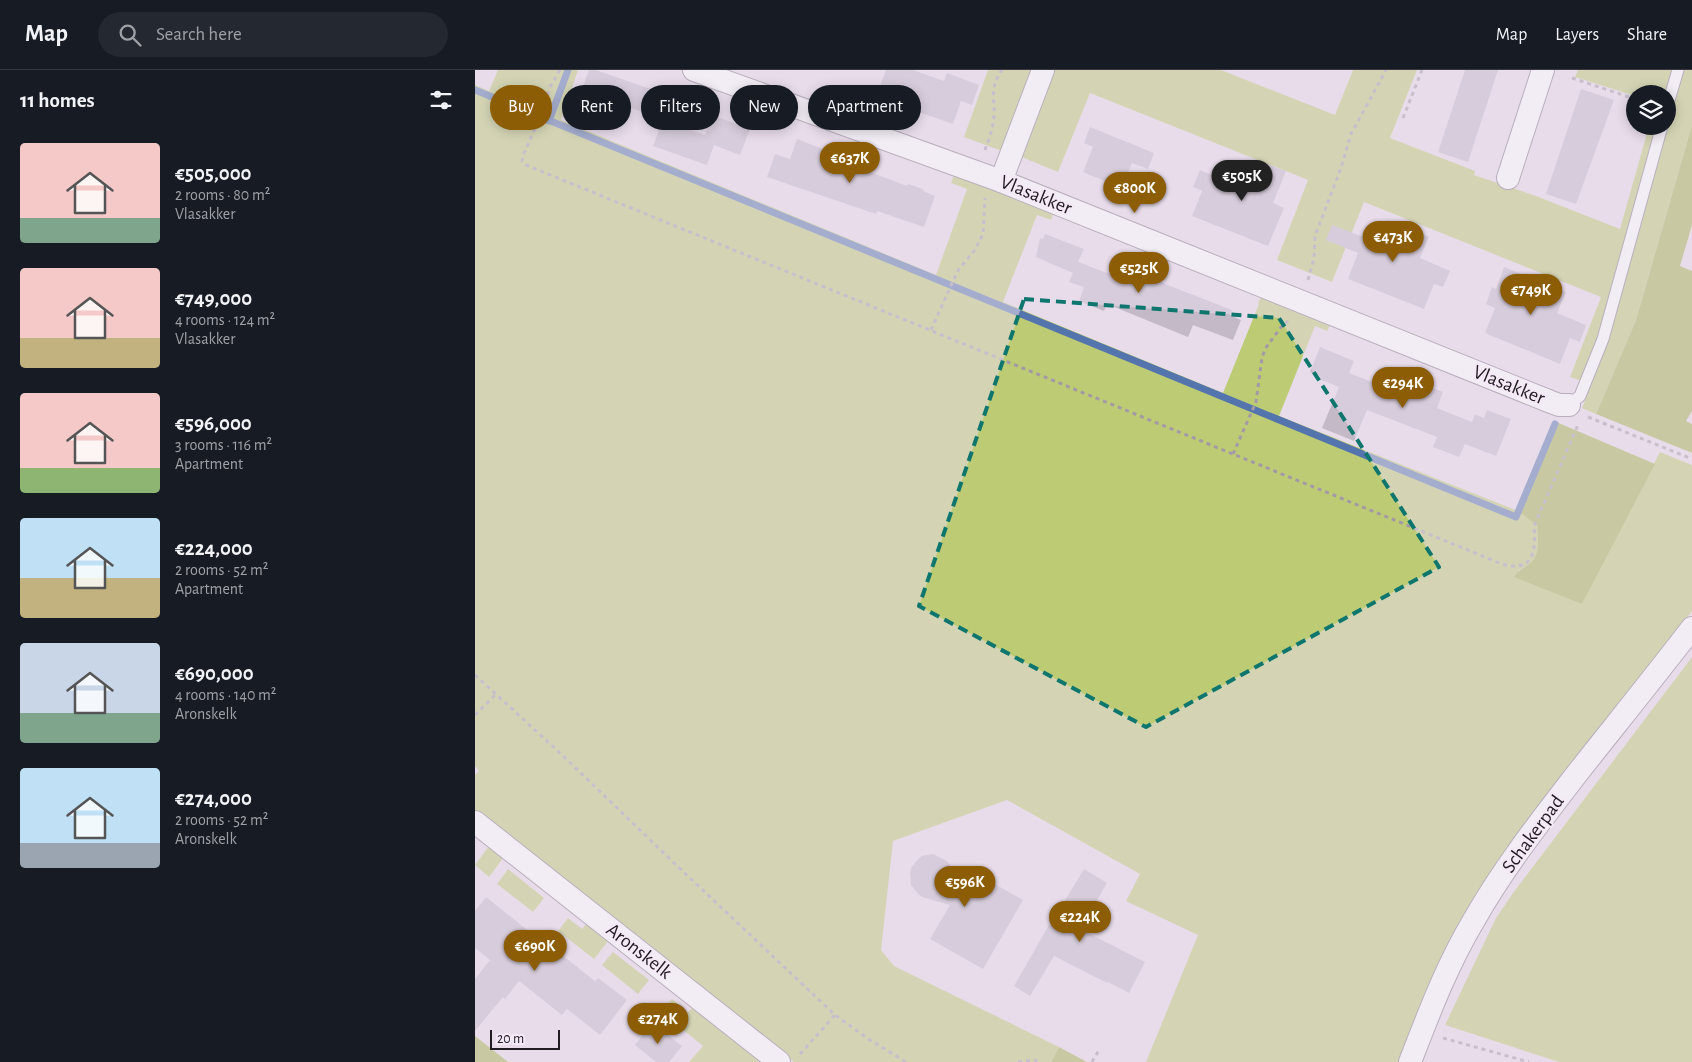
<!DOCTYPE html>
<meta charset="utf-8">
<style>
:root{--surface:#171b24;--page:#242831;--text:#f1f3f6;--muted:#9ea1a6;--line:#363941;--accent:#8c5d04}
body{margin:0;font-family:"Alegreya Sans",sans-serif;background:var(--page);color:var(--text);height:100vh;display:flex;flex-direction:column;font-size:19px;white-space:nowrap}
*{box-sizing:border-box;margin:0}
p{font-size:16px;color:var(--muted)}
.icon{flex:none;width:28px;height:28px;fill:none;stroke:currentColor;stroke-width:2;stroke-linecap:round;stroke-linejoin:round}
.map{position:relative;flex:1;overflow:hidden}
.sheet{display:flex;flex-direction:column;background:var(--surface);width:475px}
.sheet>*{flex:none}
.banner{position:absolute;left:15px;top:15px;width:475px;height:45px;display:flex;gap:10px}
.buttons{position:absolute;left:1151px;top:15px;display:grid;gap:10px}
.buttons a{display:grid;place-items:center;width:50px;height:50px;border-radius:50%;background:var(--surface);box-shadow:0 2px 12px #0003;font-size:25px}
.scale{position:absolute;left:15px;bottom:12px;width:70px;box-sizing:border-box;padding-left:5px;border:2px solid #201c21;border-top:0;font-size:14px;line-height:18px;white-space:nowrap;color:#201c21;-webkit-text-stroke:4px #f5e9f8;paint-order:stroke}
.price{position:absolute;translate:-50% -42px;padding:0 11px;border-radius:18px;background:var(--accent);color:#fff;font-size:16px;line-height:32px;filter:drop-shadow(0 1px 2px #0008)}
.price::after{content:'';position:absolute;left:50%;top:30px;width:15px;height:11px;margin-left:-8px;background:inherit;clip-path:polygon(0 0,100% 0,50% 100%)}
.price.current{background:#222;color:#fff}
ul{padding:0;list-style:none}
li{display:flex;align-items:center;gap:15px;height:125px;padding:0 20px}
li span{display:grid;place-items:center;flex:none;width:140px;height:100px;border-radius:5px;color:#555}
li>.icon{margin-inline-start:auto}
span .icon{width:60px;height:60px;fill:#fffc;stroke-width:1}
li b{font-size:21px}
h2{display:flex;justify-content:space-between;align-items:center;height:60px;padding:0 20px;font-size:21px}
.chip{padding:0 18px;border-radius:22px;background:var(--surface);box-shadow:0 2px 12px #0003;font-size:18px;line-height:45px}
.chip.current{background:var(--accent);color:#fff}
header{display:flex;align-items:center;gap:30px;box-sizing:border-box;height:70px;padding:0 25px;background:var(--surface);border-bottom:1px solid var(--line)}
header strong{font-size:24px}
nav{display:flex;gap:28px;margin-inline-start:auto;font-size:18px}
.search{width:350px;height:45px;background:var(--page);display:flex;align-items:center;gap:12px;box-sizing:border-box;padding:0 18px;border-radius:28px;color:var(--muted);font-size:19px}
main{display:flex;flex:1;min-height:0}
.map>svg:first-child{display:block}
.green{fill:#bccb74}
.forest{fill:#a2b24c}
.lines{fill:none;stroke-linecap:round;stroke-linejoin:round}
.stream{stroke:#5374ac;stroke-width:7}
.building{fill:#c4b9c7}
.service-casing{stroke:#827784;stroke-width:13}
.minor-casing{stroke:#827784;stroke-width:24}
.path{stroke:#a49aa6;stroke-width:3;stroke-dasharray:4 4;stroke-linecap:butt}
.service{stroke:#fff;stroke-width:11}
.minor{stroke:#fff;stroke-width:22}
.marked{fill:none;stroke:#0f766e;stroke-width:4;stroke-dasharray:10 6;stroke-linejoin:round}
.labels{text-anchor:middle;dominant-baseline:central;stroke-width:4;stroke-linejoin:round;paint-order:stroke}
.street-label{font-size:20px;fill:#201c21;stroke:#f5e9f8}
</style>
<header>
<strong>Map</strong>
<div class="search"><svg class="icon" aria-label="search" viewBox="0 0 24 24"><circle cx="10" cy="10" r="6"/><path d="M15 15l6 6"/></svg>Search here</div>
<nav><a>Map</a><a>Layers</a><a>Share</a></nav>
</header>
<main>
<section class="sheet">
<h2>11 homes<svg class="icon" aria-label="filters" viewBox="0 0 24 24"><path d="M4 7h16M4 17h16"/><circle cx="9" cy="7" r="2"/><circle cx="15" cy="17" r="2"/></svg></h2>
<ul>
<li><span style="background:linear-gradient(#f6c9c9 75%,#7fa58c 0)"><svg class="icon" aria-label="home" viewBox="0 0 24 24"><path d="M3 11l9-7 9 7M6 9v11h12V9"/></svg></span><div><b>€505,000</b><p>2 rooms · 80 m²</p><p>Vlasakker</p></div></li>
<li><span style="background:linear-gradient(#f6c9c9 70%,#c2b280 0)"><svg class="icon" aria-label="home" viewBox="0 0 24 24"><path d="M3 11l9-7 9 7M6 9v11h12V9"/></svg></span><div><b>€749,000</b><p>4 rooms · 124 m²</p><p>Vlasakker</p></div></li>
<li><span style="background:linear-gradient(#f6c9c9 75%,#8fb573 0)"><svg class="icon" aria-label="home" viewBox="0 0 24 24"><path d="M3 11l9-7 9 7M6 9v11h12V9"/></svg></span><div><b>€596,000</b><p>3 rooms · 116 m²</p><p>Apartment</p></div></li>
<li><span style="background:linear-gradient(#bfe0f5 60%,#c2b280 0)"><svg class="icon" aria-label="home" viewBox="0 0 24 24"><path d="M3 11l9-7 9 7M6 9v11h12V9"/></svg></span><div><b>€224,000</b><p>2 rooms · 52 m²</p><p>Apartment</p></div></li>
<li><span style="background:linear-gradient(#c9d6e8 70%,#7fa58c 0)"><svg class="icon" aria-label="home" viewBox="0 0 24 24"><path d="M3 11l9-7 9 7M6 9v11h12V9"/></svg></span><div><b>€690,000</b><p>4 rooms · 140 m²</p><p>Aronskelk</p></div></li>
<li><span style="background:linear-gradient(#bfe0f5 75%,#9aa5b1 0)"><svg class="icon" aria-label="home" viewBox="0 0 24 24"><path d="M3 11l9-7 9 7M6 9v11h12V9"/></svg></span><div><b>€274,000</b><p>2 rooms · 52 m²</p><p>Aronskelk</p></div></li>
</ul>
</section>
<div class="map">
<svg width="1217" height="992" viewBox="0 0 1217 992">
<rect width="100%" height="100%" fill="#e8dceb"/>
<!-- green -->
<g class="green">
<path d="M23,0H103L86,50L461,205L492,119L476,113L479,105L579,142L576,150L562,145L528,232L748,323L784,234L783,233L787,225L856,253L852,261L840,256L804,346L1043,441L1062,456C1064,482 1067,488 1043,501L1106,533L1185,382L1217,395V541L1096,699L925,992H671L723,865L651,831L665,804L532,730L418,771L406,880L419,896L584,977L576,992H319L0,743V705L4,701L0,696V15L14,21Z"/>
<path d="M513,0H558L527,81L489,67Z"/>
<path d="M578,0H746L860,45L878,0H942L915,68L1000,101L999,105L1061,126L1145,159L1174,56H1182L1123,269L1106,311L1095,307L1126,227L889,132L857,212L802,190L833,110L615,23L583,102L544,86Z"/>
<path d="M1103,0H1197L1191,24H1160V26L1100,7Z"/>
<path d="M1209,0H1217V55L1161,250L1121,344L1107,338L1134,269Z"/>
<path d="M1217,587V992H1084L970,955L1021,848L1038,823Z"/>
<path d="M14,776L29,787L14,807L0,795Z"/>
<path d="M33,799L69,828L58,842L22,814Z"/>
<path d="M93,848L107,859L112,853L134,870L119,889L83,861Z"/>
<path d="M138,882L174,910L163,924L127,895Z"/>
<path d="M197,929L213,942L219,936L290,992H214L228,976L186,942Z"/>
</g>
<!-- forest -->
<g class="forest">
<path d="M1217,55V155L1205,196L1217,201V341L1211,351L1217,354V383L1121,344L1161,250Z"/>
<path d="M1079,351L1180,394L1107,534L1039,507C1043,500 1048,499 1054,494C1066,486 1063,469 1062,456L1043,441Z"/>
<path d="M0,966L33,992H0Z"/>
<path d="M584,977L612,992H576Z"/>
</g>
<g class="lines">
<!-- stream -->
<g class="stream">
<path d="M0,20L1041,447L1080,354"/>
<path d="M74,51L93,0"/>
</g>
</g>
<!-- building -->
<g class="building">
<path d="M114,0H121L198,27L189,50L129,28L121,49L99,41Z"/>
<path d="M411,0H438L469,11L472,3L504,15L497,35L486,31L478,54L401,27Z"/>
<path d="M990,0H1023L993,92L963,82Z"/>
<path d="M1106,19L1139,30L1101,134L1071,124Z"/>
<path d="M237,45L275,59L265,85L239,75L232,95L178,76L188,50L230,65Z"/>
<path d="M615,57L679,83L673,99L657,93L647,118L608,102L618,77L609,73Z"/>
<path d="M322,69L396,98L395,102L432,116L433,114L448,119V121L460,126L449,157L402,141L401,144L292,107L300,84L315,89Z"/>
<path d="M770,93L792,101L794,95L811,101L798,133L809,138L793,176L717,146L727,121L718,117L725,100L762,116Z"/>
<path d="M912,150L954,167L945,188L975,201L968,217L959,214L949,239L873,209L883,183L851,170L857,155L904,173Z"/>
<path d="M570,164L609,179L603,192L640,206L645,194L677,206L690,214L757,240L755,245L766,250L758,270L718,255L713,267L632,234L629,241L604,231L609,217L594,212L598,203L561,187L565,168L568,169Z"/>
<path d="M1029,197L1091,222L1082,243L1111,255L1105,272L1095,268L1085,294L1010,263L1020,238L1011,234L1017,217L1021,219Z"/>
<path d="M845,277L879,291L874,303L913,318L919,303L968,322L962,338L997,352L1000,344L1009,348L1012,340L1036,349L1021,386L990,374L984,387L958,377L962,367L892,340L879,371L847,358L864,317L844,309L845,306L835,302Z"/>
<path d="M458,784L472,791L488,812L495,800L548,830L508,899L455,869L475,835L447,827L443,824L436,815L435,804L436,798L442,790L447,786Z"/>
<path d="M609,799L632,813L605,859L670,892L654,923L633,912L632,913L579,886L555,926L539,916L574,855H575Z"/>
<path d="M11,827L71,875L73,874L120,911L123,908L152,930L125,965L92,939L87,945L44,911L30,929L28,927L0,961V909L15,890L0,878V841Z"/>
<path d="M177,953L207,976L194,992H181L160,975Z"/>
</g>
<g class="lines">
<!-- service casing -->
<g class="service-casing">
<g id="service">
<path d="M1192,37L1203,0"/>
<path d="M1094,335L1105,326L1128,269L1187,56"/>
</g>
</g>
<!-- minor casing -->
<g class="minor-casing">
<g id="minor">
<path d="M219,0L526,111L1076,332L1084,335H1094"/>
<path d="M1033,108L1068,0"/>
<path d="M526,111L568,0"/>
<path d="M0,752L304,992"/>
<path d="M935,992C954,943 972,895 999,850C1029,797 1067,749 1104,701C1142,653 1180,606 1217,558"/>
</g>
</g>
<!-- path -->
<g class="path">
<path d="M85,0L75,17L67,43L49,83L47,91L51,95L1027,494C1059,503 1061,481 1059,456L1103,355"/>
<path d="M1097,8L1160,29"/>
<path d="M928,48L947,0"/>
<path d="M510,80C514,69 518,58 519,46C520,26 514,19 527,0"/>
<path d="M833,210L839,188L840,166L866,98L876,64L911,0"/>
<path d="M456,260L478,211L484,199L499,181L508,164L510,128"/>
<path d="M1113,347L1217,389"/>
<path d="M758,384L781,332L787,288L790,279L806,257L813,251"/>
<path d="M0,605L83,681L198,792L360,945L395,970L431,992"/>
<path d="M0,645L20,625"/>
<path d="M968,968L1054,992"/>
<path d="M325,984L360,945"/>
<path d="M543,992L560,990L563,992"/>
<path d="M617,992L624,980"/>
</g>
<!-- service -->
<use href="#service" class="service"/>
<!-- minor -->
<use href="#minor" class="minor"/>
</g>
<!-- marked area -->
<path d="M0 0H1217V992H0ZM549,229L804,248L964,497L671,657L444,536Z" fill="#e8dceb" fill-opacity=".55" fill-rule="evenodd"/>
<path class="marked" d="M549,229L804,248L964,497L671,657L444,536Z"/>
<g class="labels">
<!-- street labels -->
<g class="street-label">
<text transform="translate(561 125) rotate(22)">Vlasakker</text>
<text transform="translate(1034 315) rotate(22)">Vlasakker</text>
<text transform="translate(1058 764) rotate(-54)">Schakerpad</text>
<text transform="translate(164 881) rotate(38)">Aronskelk</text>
</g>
</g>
</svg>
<div class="buttons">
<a><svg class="icon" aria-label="layers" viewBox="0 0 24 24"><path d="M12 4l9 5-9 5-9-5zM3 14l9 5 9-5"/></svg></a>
</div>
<div class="scale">20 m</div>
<b class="price" style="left:375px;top:114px">€637K</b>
<b class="price current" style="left:767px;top:132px">€505K</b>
<b class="price" style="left:660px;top:144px">€800K</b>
<b class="price" style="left:918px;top:193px">€473K</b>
<b class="price" style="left:664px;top:224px">€525K</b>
<b class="price" style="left:1056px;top:246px">€749K</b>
<b class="price" style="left:928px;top:339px">€294K</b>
<b class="price" style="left:490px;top:838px">€596K</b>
<b class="price" style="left:605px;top:873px">€224K</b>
<b class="price" style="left:60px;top:902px">€690K</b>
<b class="price" style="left:183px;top:975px">€274K</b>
<div class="banner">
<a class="chip current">Buy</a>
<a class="chip">Rent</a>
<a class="chip">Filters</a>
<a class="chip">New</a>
<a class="chip">Apartment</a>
</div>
</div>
</main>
